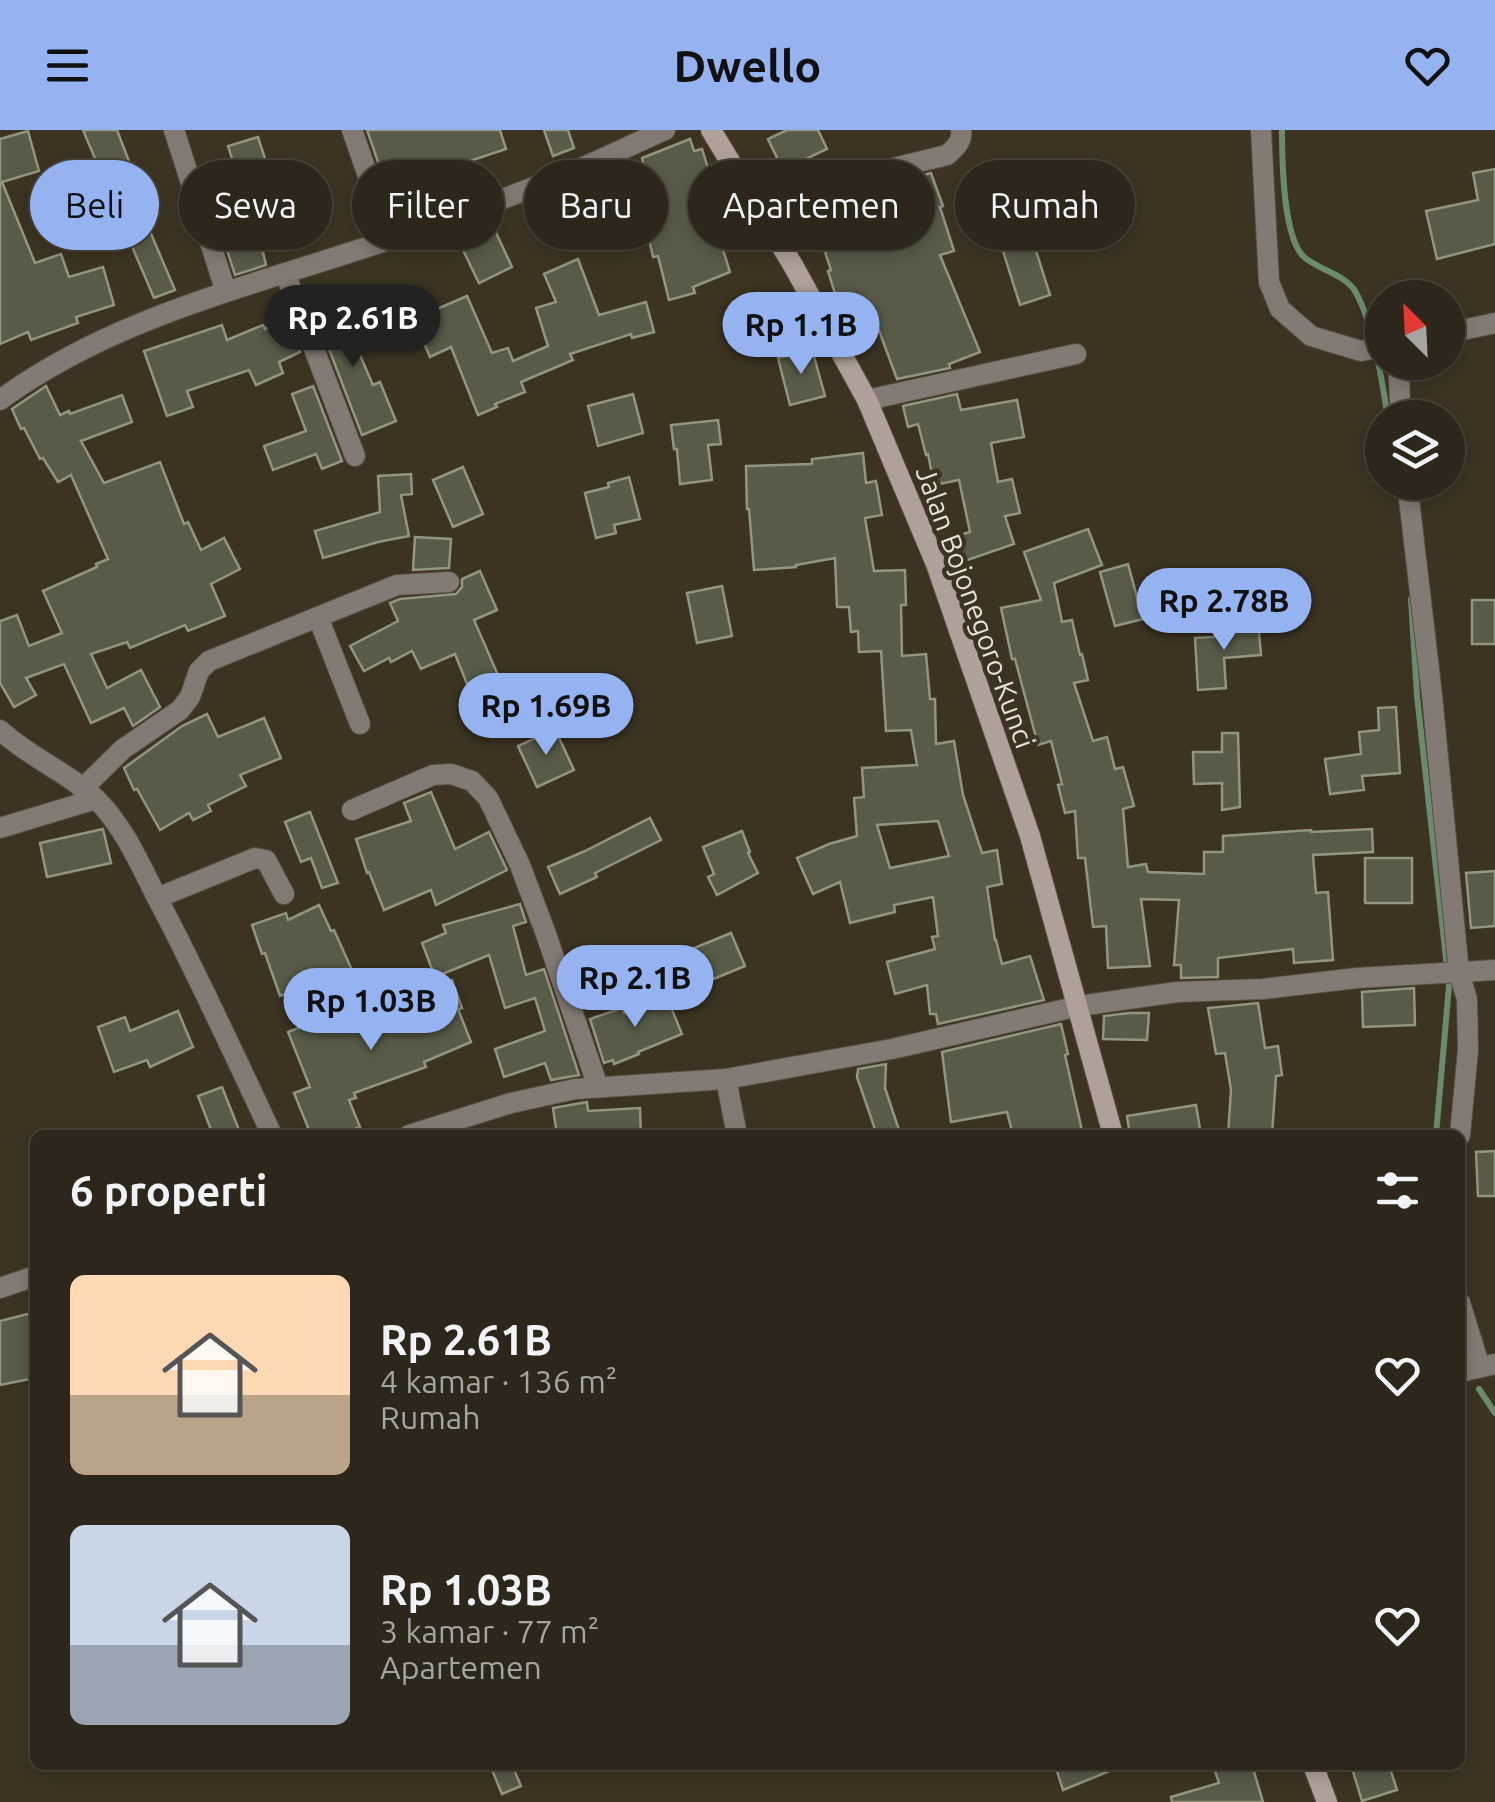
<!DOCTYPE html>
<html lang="id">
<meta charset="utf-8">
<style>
:root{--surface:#2d261a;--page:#352e23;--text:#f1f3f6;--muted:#a7a5a2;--line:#484339;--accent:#95b2f1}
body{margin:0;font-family:Ubuntu,sans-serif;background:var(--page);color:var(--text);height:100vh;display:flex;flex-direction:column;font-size:38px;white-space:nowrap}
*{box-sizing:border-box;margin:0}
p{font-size:32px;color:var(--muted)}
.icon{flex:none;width:55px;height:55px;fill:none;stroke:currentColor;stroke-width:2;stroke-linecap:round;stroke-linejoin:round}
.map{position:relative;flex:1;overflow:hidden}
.sheet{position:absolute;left:30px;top:1000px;width:1435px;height:640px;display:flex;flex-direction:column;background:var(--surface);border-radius:15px;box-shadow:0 5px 15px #0003,0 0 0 2px var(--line)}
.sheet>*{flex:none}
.hud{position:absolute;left:30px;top:30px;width:1435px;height:90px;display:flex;gap:20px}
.needle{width:65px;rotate:336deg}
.fabs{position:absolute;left:1365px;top:150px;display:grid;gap:20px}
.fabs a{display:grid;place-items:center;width:100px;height:100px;border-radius:50%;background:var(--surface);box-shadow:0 5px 15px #0003,0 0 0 2px var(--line);font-size:50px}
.price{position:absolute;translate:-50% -85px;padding:0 22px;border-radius:35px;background:var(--accent);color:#111;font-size:32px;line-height:65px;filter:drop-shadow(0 2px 5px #0008)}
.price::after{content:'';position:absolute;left:50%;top:60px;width:30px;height:22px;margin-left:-15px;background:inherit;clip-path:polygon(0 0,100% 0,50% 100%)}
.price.on{background:#222;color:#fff}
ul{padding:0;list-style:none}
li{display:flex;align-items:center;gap:30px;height:250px;padding:0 40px}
li span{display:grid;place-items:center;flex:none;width:280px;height:200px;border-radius:15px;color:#555}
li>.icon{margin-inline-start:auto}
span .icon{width:120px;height:120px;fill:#fffc;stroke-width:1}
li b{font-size:42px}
h2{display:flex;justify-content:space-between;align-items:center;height:120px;padding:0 40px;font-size:42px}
.tag{padding:0 35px;border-radius:45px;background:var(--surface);box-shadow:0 5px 15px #0003,0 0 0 2px var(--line);font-size:35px;line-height:90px}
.tag.on{background:var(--accent);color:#111}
header{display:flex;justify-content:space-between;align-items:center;height:130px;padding:0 40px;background:var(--accent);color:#111;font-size:45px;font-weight:700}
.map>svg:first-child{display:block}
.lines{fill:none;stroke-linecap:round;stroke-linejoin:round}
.stream{stroke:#6a8b6d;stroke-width:6}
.building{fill:#575b47;stroke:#929681;stroke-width:2.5;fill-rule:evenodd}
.street-casing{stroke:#584f3f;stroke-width:22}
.secondary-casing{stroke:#584f3f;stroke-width:22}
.street{stroke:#837a75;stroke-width:20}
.secondary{stroke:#afa099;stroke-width:20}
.labels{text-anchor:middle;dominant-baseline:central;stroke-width:9;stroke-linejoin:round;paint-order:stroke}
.street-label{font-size:28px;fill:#e8e3d8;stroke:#3c3322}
</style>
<header><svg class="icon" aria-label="menu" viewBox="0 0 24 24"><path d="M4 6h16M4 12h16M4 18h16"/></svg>Dwello<svg class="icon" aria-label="heart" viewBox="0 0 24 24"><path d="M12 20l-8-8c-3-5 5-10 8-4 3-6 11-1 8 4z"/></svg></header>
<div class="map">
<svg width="1495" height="1672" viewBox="0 0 1495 1672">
<rect width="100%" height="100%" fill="#3c3322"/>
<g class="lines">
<!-- stream -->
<g class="stream">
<path d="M1282,0C1282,28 1283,108 1304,127C1319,140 1344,144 1355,161C1373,192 1382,251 1388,288"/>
<path d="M1411,469L1417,566L1449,856L1436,1005"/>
<path d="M1479,1259L1495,1283"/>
</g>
</g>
<!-- building -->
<g class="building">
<path d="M83,0H117L130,34L133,33L142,57L112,69Z"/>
<path d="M367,0H500L506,19L452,37L458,50L425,64L429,78L397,87Z"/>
<path d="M544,0H568L574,18L553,26Z"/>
<path d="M787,0H818L827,19L783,40L768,9Z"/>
<path d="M28,1L39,41L2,52L35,133L61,124L69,147L103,137L114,175L76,187L78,193L31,210L28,202L0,214V9Z"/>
<path d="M258,7L279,72L249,82L228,16Z"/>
<path d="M690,9L694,21L702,19L712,51L708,53L727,108L720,110L730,142L693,157L695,163L669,170L658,126L653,127L644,87L635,89L632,78L596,93L580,53L606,42L609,49L644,37L642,28Z"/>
<path d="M1495,39V114L1437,129L1426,81L1478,70L1473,43Z"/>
<path d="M931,43L943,76L940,77L954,121L940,125L980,222L949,234L950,238L897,249L874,187L860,192L849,163L836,167L828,141L831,140L820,107L797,116L783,84L812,72L835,67L845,102L874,94L875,98L915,84L903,50Z"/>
<path d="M492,94L512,137L479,153L458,110Z"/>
<path d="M149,99L175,160L154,168L128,107Z"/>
<path d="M259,105L266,135L235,145L225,114Z"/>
<path d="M1032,108L1050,165L1020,175L1002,118Z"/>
<path d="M578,129L599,185L646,172L654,202L632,208L631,204L570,224L573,230L521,252L525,262L495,274L497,277L478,285L451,217L430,227L414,189L467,166L492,223L508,218L513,231L548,216L536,178L556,172L544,144Z"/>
<path d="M334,165L373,255L380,252L396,291L362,305L312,175Z"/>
<path d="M288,188L300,222L279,232L283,243L256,255L249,240L187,261L193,277L167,286L144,221L222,195L227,210L263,195L265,199Z"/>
<path d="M812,219L825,266L790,275L778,228Z"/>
<path d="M46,256L60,285L69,281L70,284L122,265L132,292L81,311L104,353L160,332L184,394L188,392L201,420L224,408L240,439L211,454L225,486L188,501L185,495L130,518L127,512L91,524L107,558L141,540L160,577L133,596L124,578L91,593L64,534L26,548L36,565L14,577L0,553V491L17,485L29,516L62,503L43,461L97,437L96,434L108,429L71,345L58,352L43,328L40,329L24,298L21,299L12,279Z"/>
<path d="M313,256L342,331L322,339L316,324L273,340L264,316L306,301L292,264Z"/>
<path d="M633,264L643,303L598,316L588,276Z"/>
<path d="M957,264L961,280L1017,270L1024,307L991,313L998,352L1012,349L1020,383L1005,386L1014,414L956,434L947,409L970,402L959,350L934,355L928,324L926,325L918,294L908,297L903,276Z"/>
<path d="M718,290L721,314L708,315L712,350L680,354L677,319H674L671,295Z"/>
<path d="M863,323L866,353L876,351L882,385L865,388L874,441L905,440L906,475H901L902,526L926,524L930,569H935L936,614L954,611L963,665L982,723L997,720L1002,754L987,757L995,810H996L1002,834L1030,826L1044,870L938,894L936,884H930L927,855L895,864L887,832L935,819L932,807L938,806L933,767L894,775L895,782L850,793L840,752L813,764L797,728L829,714L857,706L854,668L864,667L862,638L917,635L911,600L886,601L881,521L859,522L858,501L851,502L849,477H837L835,428L796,435V437L754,440L749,379H747L746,336L812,334V329ZM938,691L949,726L890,738L877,695Z"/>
<path d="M463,337L483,384L453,397L433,350Z"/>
<path d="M411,344L412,364L401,365L409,406L378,412L323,428L315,401L380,382L378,346Z"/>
<path d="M629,347L640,389L614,395L616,403L596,408L585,363L609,357L608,353Z"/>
<path d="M1088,399L1102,435L1054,453L1062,492L1072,490L1080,525L1082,524L1088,550L1074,553L1093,611L1107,607L1115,639L1123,637L1134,676L1123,679L1128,737L1146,734L1148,742L1204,744V722H1223V706L1311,700V702L1372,699L1373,722L1313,725L1316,763L1328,762L1333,830L1294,833L1293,819L1218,828V847L1181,848V835H1174L1179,770L1141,769L1150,836L1108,838L1106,796L1093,797L1085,728H1078L1075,681L1065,683L1058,655L1062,654L1051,611L1038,615L1015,529H1012L1001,478L1041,470L1024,422Z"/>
<path d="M415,407L451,409L449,438L413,440Z"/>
<path d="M1128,434L1143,489L1115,496L1100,442Z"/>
<path d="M480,441L497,480L474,490L501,552L471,564L455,524L421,539L412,521L391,532L389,528L364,541L350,516L398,491L390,473L400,469L456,464L462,457V449Z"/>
<path d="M722,456L732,506L697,513L687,463Z"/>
<rect x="1472" y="470" width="23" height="44"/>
<path d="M1258,492L1261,525L1224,528L1226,558L1198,560L1195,508L1231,506L1230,494Z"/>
<path d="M1396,577L1400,643L1362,646L1364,660L1330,664L1325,629L1361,624L1359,602L1379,600L1378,578Z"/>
<path d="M207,584L218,607L264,588L281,628L240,645L246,656L208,675L211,681L193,690L189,683L160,700L137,659L134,660L124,638L182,596Z"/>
<path d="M555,599L574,640L537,657L518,616Z"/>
<path d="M1222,603H1238L1240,677L1222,680V653L1194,654L1193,622H1222Z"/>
<path d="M431,662L455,719L489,702L507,740L436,775L431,760L384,780L369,742L367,743L356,709L411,691L404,673Z"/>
<path d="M310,682L338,753L322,758L311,728L301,732L285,692Z"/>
<path d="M650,688L661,710L595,743L597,747L560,764L548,737L585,721Z"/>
<path d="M103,699L111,733L47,747L40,713Z"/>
<path d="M742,701L750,722L748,723L758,743L717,765L708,747L714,744L703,717Z"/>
<rect x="1365" y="728" width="47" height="45"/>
<path d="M1495,741V796L1471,798L1466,743Z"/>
<path d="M520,774L526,792L513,796L526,845L544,839L579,945L551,950L545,933L504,947L495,919L545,901L535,868L505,878L489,825L435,847L422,813L446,803L443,795Z"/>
<path d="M319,775L331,801L334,800L352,840L321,854L320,852L280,866L265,823L262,824L252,795L286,783L288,790Z"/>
<path d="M731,803L745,836L677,864L663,831Z"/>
<path d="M452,850L462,878L458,879L471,912L424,932L426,937L354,963L356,968L349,970L360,997L340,1005H311L294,963L310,957L288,902L365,872L370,885L424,866L422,862Z"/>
<path d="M1414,858L1415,895L1363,897L1362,862Z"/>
<path d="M666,865L682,904L638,922L639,924L614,934L613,930L604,933L590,889L622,878L624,883Z"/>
<path d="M1258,873L1265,918L1278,916L1282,945L1276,946L1272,1005H1228L1231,960L1225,923L1216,924L1208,878Z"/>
<path d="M178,881L193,917L150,937L147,930L114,942L98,897L125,887L130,901Z"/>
<path d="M1129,883H1149L1147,910L1103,909L1104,886Z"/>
<path d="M1061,894L1068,924L1065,925L1083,1005H1013L1007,982L951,992L942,922Z"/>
<path d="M886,934L885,958L899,1000L886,1005H877L857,947L858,939Z"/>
<path d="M222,957L241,1005H213L198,966Z"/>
<path d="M587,972L588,981L640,978L641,1005H557L553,978Z"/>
<path d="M1196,975L1201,1005H1130L1127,986Z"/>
<path d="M1495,1021V1066H1478L1476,1022Z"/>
<path d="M35,1182V1248L0,1255V1191Z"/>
<path d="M490,1635H512L521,1656L502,1664Z"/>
<path d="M1055,1635H1122V1636L1063,1660Z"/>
<path d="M1213,1635H1252L1263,1672H1172L1171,1667L1219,1653Z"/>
<path d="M1351,1635H1389L1397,1660L1362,1671Z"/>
</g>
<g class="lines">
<!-- street casing -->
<g class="street-casing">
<g id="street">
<path d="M174,0L226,162"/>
<path d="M352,0L390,109"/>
<path d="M1261,0L1269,152L1280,179L1311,206L1361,221L1382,217"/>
<path d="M755,72L947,25C955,18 963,11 961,0"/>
<path d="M285,143L355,326"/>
<path d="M1448,203L1495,193"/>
<path d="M1398,232L1401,288"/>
<path d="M0,270C116,185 257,155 391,109C445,90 500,71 554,49C592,35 628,16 665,0"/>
<path d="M867,270L1076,224"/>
<path d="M1407,352L1432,565L1459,843L1467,869L1468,920L1460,1005"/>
<path d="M318,487L360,594"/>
<path d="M0,600C30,628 70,643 99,672C127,701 143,742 162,777C201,852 236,928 272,1005"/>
<path d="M82,659L123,619L180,580L190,567L199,541L209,531L397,455L449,452"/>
<path d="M352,680L433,645L451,644L472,651L488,668L520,735L546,804L598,957"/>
<path d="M0,698L96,669"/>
<path d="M157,768L255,728L266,730L284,764"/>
<path d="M726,949L737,1005"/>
<path d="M409,1005L511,973L575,959L726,949L892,919L1079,876L1177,862L1263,859L1357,848L1495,840"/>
<path d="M0,1158L35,1146"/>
<path d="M1460,1173L1480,1237"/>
<path d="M1460,1242L1495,1234"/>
</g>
</g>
<!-- secondary casing -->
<g class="secondary-casing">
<g id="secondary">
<path d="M711,0L794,137L867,270L936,434L1030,706L1113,1005"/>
<path d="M1313,1635L1327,1672"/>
</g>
</g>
<!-- street -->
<use href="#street" class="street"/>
<!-- secondary -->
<use href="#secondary" class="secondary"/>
</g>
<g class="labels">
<!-- street labels -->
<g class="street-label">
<text transform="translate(976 477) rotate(70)">Jalan Bojonegoro-Kunci</text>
</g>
</g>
</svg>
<div class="fabs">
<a><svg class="needle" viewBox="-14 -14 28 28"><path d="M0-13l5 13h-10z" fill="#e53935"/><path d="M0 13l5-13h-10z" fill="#a7a5a2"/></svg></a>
<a><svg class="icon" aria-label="layers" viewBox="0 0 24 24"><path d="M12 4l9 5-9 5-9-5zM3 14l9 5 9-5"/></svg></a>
</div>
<b class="price on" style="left:353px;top:240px">Rp 2.61B</b>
<b class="price" style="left:801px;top:247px">Rp 1.1B</b>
<b class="price" style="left:1224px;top:523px">Rp 2.78B</b>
<b class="price" style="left:546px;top:628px">Rp 1.69B</b>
<b class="price" style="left:635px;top:900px">Rp 2.1B</b>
<b class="price" style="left:371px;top:923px">Rp 1.03B</b>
<div class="hud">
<a class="tag on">Beli</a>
<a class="tag">Sewa</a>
<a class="tag">Filter</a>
<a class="tag">Baru</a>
<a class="tag">Apartemen</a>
<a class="tag">Rumah</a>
</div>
<section class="sheet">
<h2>6 properti<svg class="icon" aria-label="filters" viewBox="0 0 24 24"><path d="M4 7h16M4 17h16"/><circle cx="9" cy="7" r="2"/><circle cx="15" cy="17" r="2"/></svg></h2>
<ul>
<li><span style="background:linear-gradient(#ffd9b3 60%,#b9a48a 0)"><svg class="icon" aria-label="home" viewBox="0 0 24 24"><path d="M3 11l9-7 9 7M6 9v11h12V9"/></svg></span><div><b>Rp 2.61B</b><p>4 kamar · 136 m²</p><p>Rumah</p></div><svg class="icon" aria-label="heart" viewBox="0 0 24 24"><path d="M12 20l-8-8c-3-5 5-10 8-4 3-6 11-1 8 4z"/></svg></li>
<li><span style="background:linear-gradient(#c9d6e8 60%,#9aa5b1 0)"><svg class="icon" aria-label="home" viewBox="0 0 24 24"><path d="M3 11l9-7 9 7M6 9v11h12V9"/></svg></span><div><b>Rp 1.03B</b><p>3 kamar · 77 m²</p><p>Apartemen</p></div><svg class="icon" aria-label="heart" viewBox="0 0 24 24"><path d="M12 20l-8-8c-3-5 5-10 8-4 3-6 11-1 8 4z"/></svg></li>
</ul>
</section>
</div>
